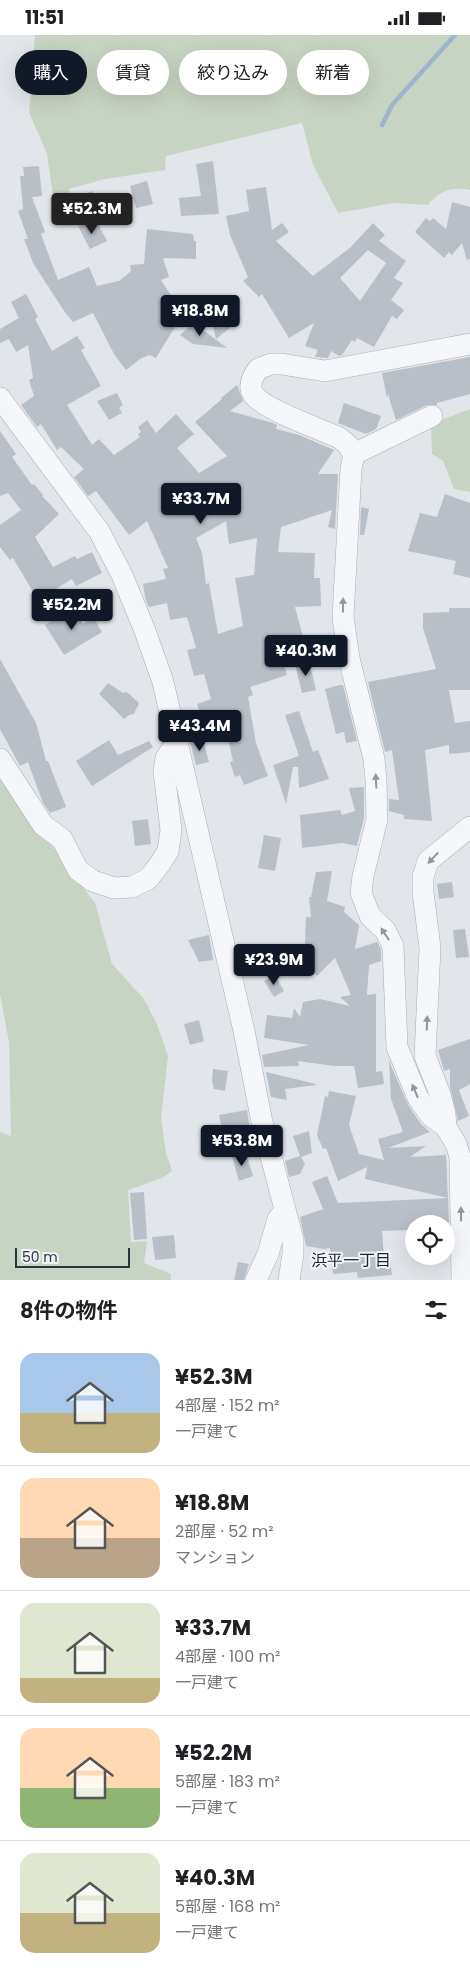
<!DOCTYPE html>
<html lang="ja">
<meta charset="utf-8">
<style>
:root{--surface:#fff;--page:#f6f6f6;--text:#202124;--muted:#757577;--line:#e0e0e0;--accent:#111827}
body{margin:0;font-family:Poppins,"Noto Sans JP",sans-serif;background:var(--page);color:var(--text);height:100vh;display:flex;flex-direction:column;font-size:19px;white-space:nowrap}
*{box-sizing:border-box;margin:0}
p{font-size:16px;color:var(--muted)}
.icon{flex:none;width:28px;height:28px;fill:none;stroke:currentColor;stroke-width:2;stroke-linecap:round;stroke-linejoin:round}
.map{position:relative;height:1245px;overflow:hidden}
.sheet{display:flex;flex-direction:column;background:var(--surface);flex:1}
.sheet>*{flex:none}
.hud{position:absolute;left:15px;top:15px;width:440px;height:45px;display:flex;gap:10px}
.fabs{position:absolute;left:405px;top:1180px;display:grid;gap:10px}
.fabs a{display:grid;place-items:center;width:50px;height:50px;border-radius:50%;background:var(--surface);box-shadow:0 5px 20px #0002;font-size:25px}
.scale{position:absolute;left:15px;bottom:12px;width:115px;box-sizing:border-box;padding-left:5px;border:2px solid #2a3442;border-top:0;font-size:14px;line-height:18px;white-space:nowrap;color:#2a3442;-webkit-text-stroke:4px #f2f4f8;paint-order:stroke}
.price{position:absolute;translate:-50% -42px;padding:0 11px;border-radius:5px;background:var(--accent);color:#fff;font-size:16px;line-height:32px;filter:drop-shadow(0 1px 2px #0008)}
.price::after{content:'';position:absolute;left:50%;top:30px;width:15px;height:11px;margin-left:-8px;background:inherit;clip-path:polygon(0 0,100% 0,50% 100%)}
.price.current{background:#222;color:#fff}
ul{padding:0;list-style:none}
li{display:flex;align-items:center;gap:15px;height:125px;padding:0 20px}
li+li{border-top:1px solid var(--line)}
li span{display:grid;place-items:center;flex:none;width:140px;height:100px;border-radius:15px;color:#555}
li>.icon{margin-inline-start:auto}
span .icon{width:60px;height:60px;fill:#fffc;stroke-width:1}
li b{font-size:21px}
h2{display:flex;justify-content:space-between;align-items:center;height:60px;padding:0 20px;font-size:21px}
.tag{padding:0 18px;border-radius:22px;background:var(--surface);box-shadow:0 5px 20px #0002;font-size:18px;line-height:45px}
.tag.current{background:var(--accent);color:#fff}
.status{display:flex;justify-content:space-between;align-items:center;height:35px;padding:0 25px;background:var(--surface);direction:ltr}
.status svg{height:14px;fill:currentColor}
.map>svg:first-child{display:block}
.green{fill:#c8d4c3}
.lines{fill:none;stroke-linecap:round;stroke-linejoin:round}
.stream{stroke:#9eb4ca;stroke-width:4.5}
.building{fill:#b9bfc7;fill-rule:evenodd}
.minor-casing{stroke:#a7adb4;stroke-width:22}
.minor{stroke:#f5f6f9;stroke-width:21}
.oneway{fill:#90959e}
.labels{text-anchor:middle;dominant-baseline:central;stroke-width:4;stroke-linejoin:round;paint-order:stroke}
.neighbourhood-label{font-size:16px;fill:#1c2533;stroke:#f2f4f8}
</style>
<div class="status"><b>11:51</b><svg viewBox="0 0 49 12"><path d="M0 12V9h3v3zM5 12V6h3v6zM10 12V3h3v9zM15 12V0h3v12zM26 1h20v11H26zM47 4h2v5h-2z"/></svg></div>
<div class="map">
<svg width="470" height="1245" viewBox="0 0 470 1245">
<rect width="100%" height="100%" fill="#e2e6ea"/>
<!-- green -->
<g class="green">
<path d="M35,0H470V155C451,152 440,155 428,170L393,168L338,178L313,130L302,88L166,121L165,135L105,144L69,154V180L56,182L47,119L29,77Z"/>
<path d="M470,374V457L454,454L443,426L432,419L431,389Z"/>
<path d="M0,736L46,803L95,868L112,929L144,964L157,989L168,1021L161,1083L166,1118L172,1136L162,1143L128,1155L131,1207L147,1206L144,1228L171,1239V1245H0V1097L11,1101L9,1007L0,959Z"/>
</g>
<g class="lines">
<!-- stream -->
<path class="stream" d="M382,90L392,70L455,0"/>
</g>
<!-- building -->
<g class="building">
<path d="M213,126L219,179L181,181L179,163L201,161L196,129Z"/>
<path d="M39,131L42,161L32,162L45,197L41,199L58,245L89,232L97,251L119,246L131,236L130,230L144,229L147,194L193,199L194,206H196V224L163,223L169,242L161,245L174,265L162,272L175,292L156,323L149,320L140,324L126,335L114,319L93,278L73,287L64,276L33,228L24,204H28L18,176L23,174L20,141H24L23,132Z"/>
<path d="M147,146L153,169L136,173L130,151Z"/>
<path d="M266,152L272,195L282,188L289,197L276,206L313,241L351,212L373,188L385,200L379,206L406,226L394,243L403,248L391,265L404,275L397,284L392,281L374,312L357,303L355,307L352,305L342,320L339,321L331,316L328,323L315,322L318,315L305,311L314,288L289,303L262,259L259,262L243,246L248,242L230,200L226,181L249,176L246,155ZM368,215L386,228L360,266L340,243Z"/>
<path d="M92,156L99,175L92,178L96,184L81,188L72,164Z"/>
<path d="M452,167L470,172V224L467,225L462,208L452,220L449,217L444,223L415,197L426,183L430,186L433,183L446,194Z"/>
<path d="M85,188L100,190V193L107,206L90,214L78,191Z"/>
<path d="M26,259L38,282L35,284L52,316L77,301L85,313L81,315L101,351L67,370L92,410L99,404L114,420L140,402L138,399L141,397L138,392L147,385L156,398L176,379L194,399L177,413L199,438L227,421L195,387L222,364L221,363L237,350L243,366L230,376L273,388L277,390L276,394L299,400L334,415L318,439H338L335,494L328,492L332,475L281,492L278,517L315,518L314,543H320L321,571L295,572L303,602L278,609L287,640L250,652L253,660L248,662L256,708L268,741L244,750L240,740L235,742L230,727L233,726L223,681L203,687L197,669L211,664L204,639L194,641L187,615L196,613L187,582L170,585L167,568L149,572L146,566L143,549L166,544L163,534L168,533L147,486L129,500L96,456L88,461L74,442L84,434L61,412L57,415L41,389L37,392L21,370L34,361L29,345L33,343L28,310L16,317L9,304L0,308V294L19,283L11,267ZM226,486L229,509L257,503L254,540L235,543L243,591L218,599L209,548L206,549L202,518L196,503Z"/>
<path d="M224,264L241,284L216,304L210,278Z"/>
<path d="M194,288L227,313L193,309L180,300Z"/>
<path d="M470,322V359L437,368V370H427L396,385L388,359L387,363L382,338Z"/>
<path d="M117,358L123,370L119,373L122,378L109,385L97,366Z"/>
<path d="M344,368L381,381L376,394L366,399L338,388Z"/>
<path d="M0,396L16,419L12,422L32,450L34,449L43,460L42,461L59,479L35,502L53,532L75,521L77,524L92,517L102,538L76,551L72,544L38,565L13,523L10,525L0,512V490L21,475L8,458L0,461Z"/>
<path d="M445,459L470,468V543L453,539L456,526L408,516L420,478L437,482Z"/>
<path d="M361,472L369,474L364,500H360Z"/>
<path d="M72,572L83,589L93,582L102,597L64,620L45,590Z"/>
<path d="M449,573H470V655H449L455,688L470,686V717L449,719V710L425,715L432,786L404,784V780L389,776V764L399,765L392,715L385,717L368,647L436,634L423,593V578L449,577Z"/>
<path d="M0,624L36,688L46,726H48L66,772L50,778L43,768L28,727L20,731L0,694Z"/>
<path d="M309,626L316,655L302,658L295,630Z"/>
<path d="M108,648L123,658L127,657L139,668L134,679L129,680L124,684L99,659Z"/>
<path d="M340,650H343L357,706L346,708L344,697L336,699L325,654Z"/>
<path d="M299,676L313,717L318,715L329,744L299,753L298,732H293L286,769L273,730L299,721L285,680Z"/>
<path d="M203,704L209,727L196,730L190,707Z"/>
<path d="M109,705L118,720L149,706L153,712L92,751L76,726Z"/>
<path d="M364,752V783L357,811L342,808L302,813L300,780L340,775L342,780L355,776L349,753Z"/>
<path d="M148,784L151,809L135,811L132,786Z"/>
<path d="M264,800L281,803L275,836L258,833Z"/>
<path d="M332,836L327,866L345,872L344,877L359,890L355,914L377,907L381,914V926L369,930L367,960L376,959V1037L382,1036L384,1049L358,1053L354,1031H334L298,1026L299,1031L264,1032L262,1020L309,1010L264,1003L267,980L292,983L294,973L300,982L303,967L320,964L350,971L340,962L351,960L335,923L317,941L305,929L284,940L271,917L283,911L287,919L305,909L306,882H311L309,862H311L316,837Z"/>
<path d="M452,847L454,862L439,864L437,849Z"/>
<path d="M465,894L469,922L456,923L453,895Z"/>
<path d="M209,900L213,925L199,927L188,905Z"/>
<path d="M275,940L284,956L274,962L264,946Z"/>
<path d="M199,985L204,1006L190,1010L184,989Z"/>
<path d="M470,1004V1049L459,1055L469,1081L458,1086L450,1051V1034L444,1036L438,1015Z"/>
<path d="M389,1026L408,1070L421,1089L430,1097L388,1113L426,1111L410,1122L446,1120L448,1163L365,1144L367,1132L338,1146L326,1113L323,1114L317,1100L325,1061L328,1062L329,1056L356,1061L349,1090L359,1119L384,1125L378,1104L403,1097L391,1064Z"/>
<path d="M213,1034L228,1036L225,1056L214,1054L212,1046Z"/>
<path d="M266,1037L316,1049V1050L285,1054L287,1065L271,1062Z"/>
<path d="M247,1075L253,1114L236,1116L233,1093L222,1095L219,1080Z"/>
<path d="M309,1096L312,1118L301,1122L305,1129L300,1139L289,1142L285,1126L300,1121L293,1101Z"/>
<path d="M246,1118L253,1141L239,1146L232,1122Z"/>
<path d="M327,1141L338,1168L448,1163L449,1188L410,1189V1195L382,1196L384,1222H390L392,1240L358,1243L357,1237L333,1239L330,1213L324,1214L306,1211L300,1182L323,1174L312,1147Z"/>
<path d="M144,1157L147,1204L134,1205L130,1158Z"/>
<path d="M174,1200L176,1223L155,1225L152,1202Z"/>
<path d="M238,1227L249,1229L244,1245H234Z"/>
</g>
<g class="lines">
<!-- minor casing -->
<g class="minor-casing">
<g id="minor">
<path d="M0,363L99,496L122,540L145,596L163,647L244,996L262,1087L293,1205V1219L289,1245"/>
<path d="M354,419L432,381"/>
<path d="M0,724L43,790L62,804L78,835L93,846L114,853L132,852L148,844L160,829L168,816L171,795L164,737L166,723L177,707"/>
<path d="M446,1092L431,1081L418,1063L397,1012L393,911L385,895L370,881L361,858L363,841L377,784L376,745L374,724L349,623L343,582L351,434L354,419L347,409L338,402C320,394 262,374 253,359C248,351 253,341 258,334L271,329H281L325,336L470,309"/>
<path d="M256,1245L268,1219L278,1184L285,1176"/>
<path d="M462,1245L460,1122L456,1109L446,1092L445,1079L440,1059L425,1021L430,913L423,857V842L428,826L470,792"/>
</g>
</g>
<!-- minor -->
<use href="#minor" class="minor"/>
</g>
<!-- one-way arrows -->
<defs><path id="oneway-solid" d="M-6-.8H1V-3.2L6.5 0L1 3.2V.8H-6Z" transform="scale(1.25)"/></defs>
<g class="oneway">
<use href="#oneway-solid" transform="translate(343 570) rotate(-89)"/>
<use href="#oneway-solid" transform="translate(376 746) rotate(-93)"/>
<use href="#oneway-solid" transform="translate(433 823) rotate(133)"/>
<use href="#oneway-solid" transform="translate(385 899) rotate(-123)"/>
<use href="#oneway-solid" transform="translate(427 988) rotate(-88)"/>
<use href="#oneway-solid" transform="translate(415 1056) rotate(-113)"/>
<use href="#oneway-solid" transform="translate(461 1179) rotate(-91)"/>
</g>
<g class="labels">
<!-- neighbourhood labels -->
<g class="neighbourhood-label">
<text x="351" y="1225">浜平一丁目</text>
</g>
</g>
</svg>
<div class="fabs">
<a><svg class="icon" aria-label="locate" viewBox="0 0 24 24"><circle cx="12" cy="12" r="6"/><path d="M12 2v4M12 18v4M2 12h4M18 12h4"/></svg></a>
</div>
<div class="scale">50 m</div>
<b class="price current" style="left:92px;top:200px">¥52.3M</b>
<b class="price" style="left:200px;top:302px">¥18.8M</b>
<b class="price" style="left:201px;top:490px">¥33.7M</b>
<b class="price" style="left:72px;top:596px">¥52.2M</b>
<b class="price" style="left:306px;top:642px">¥40.3M</b>
<b class="price" style="left:200px;top:717px">¥43.4M</b>
<b class="price" style="left:274px;top:951px">¥23.9M</b>
<b class="price" style="left:242px;top:1132px">¥53.8M</b>
<div class="hud">
<a class="tag current">購入</a>
<a class="tag">賃貸</a>
<a class="tag">絞り込み</a>
<a class="tag">新着</a>
</div>
</div>
<section class="sheet">
<h2>8件の物件<svg class="icon" aria-label="filters" viewBox="0 0 24 24"><path d="M4 7h16M4 17h16"/><circle cx="9" cy="7" r="2"/><circle cx="15" cy="17" r="2"/></svg></h2>
<ul>
<li><span style="background:linear-gradient(#a9c7e8 60%,#c2b280 0)"><svg class="icon" aria-label="home" viewBox="0 0 24 24"><path d="M3 11l9-7 9 7M6 9v11h12V9"/></svg></span><div><b>¥52.3M</b><p>4部屋 · 152 m²</p><p>一戸建て</p></div></li>
<li><span style="background:linear-gradient(#ffd9b3 60%,#b9a48a 0)"><svg class="icon" aria-label="home" viewBox="0 0 24 24"><path d="M3 11l9-7 9 7M6 9v11h12V9"/></svg></span><div><b>¥18.8M</b><p>2部屋 · 52 m²</p><p>マンション</p></div></li>
<li><span style="background:linear-gradient(#dfe7d0 75%,#c2b280 0)"><svg class="icon" aria-label="home" viewBox="0 0 24 24"><path d="M3 11l9-7 9 7M6 9v11h12V9"/></svg></span><div><b>¥33.7M</b><p>4部屋 · 100 m²</p><p>一戸建て</p></div></li>
<li><span style="background:linear-gradient(#ffd9b3 60%,#8fb573 0)"><svg class="icon" aria-label="home" viewBox="0 0 24 24"><path d="M3 11l9-7 9 7M6 9v11h12V9"/></svg></span><div><b>¥52.2M</b><p>5部屋 · 183 m²</p><p>一戸建て</p></div></li>
<li><span style="background:linear-gradient(#dfe7d0 60%,#c2b280 0)"><svg class="icon" aria-label="home" viewBox="0 0 24 24"><path d="M3 11l9-7 9 7M6 9v11h12V9"/></svg></span><div><b>¥40.3M</b><p>5部屋 · 168 m²</p><p>一戸建て</p></div></li>
</ul>
</section>
